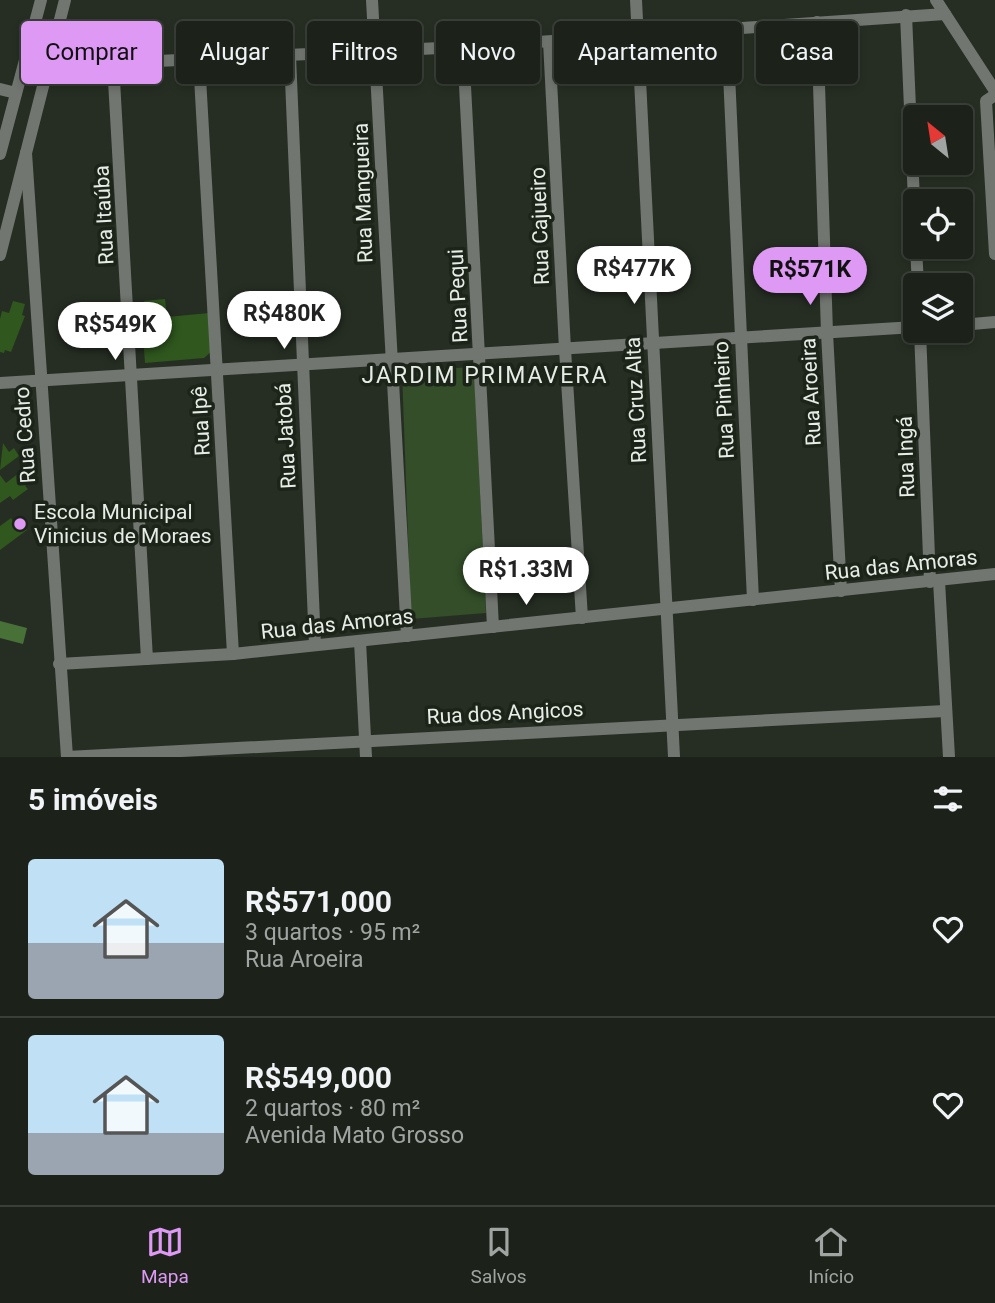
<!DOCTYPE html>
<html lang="pt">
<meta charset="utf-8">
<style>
:root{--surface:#1c221a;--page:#292f27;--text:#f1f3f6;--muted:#a0a4a2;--line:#3a3f39;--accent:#dd99f3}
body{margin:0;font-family:Roboto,sans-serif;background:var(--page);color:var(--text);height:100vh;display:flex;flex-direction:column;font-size:26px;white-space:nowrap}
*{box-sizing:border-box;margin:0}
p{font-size:23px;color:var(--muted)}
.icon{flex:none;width:38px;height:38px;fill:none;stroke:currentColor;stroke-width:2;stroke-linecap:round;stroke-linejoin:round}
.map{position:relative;height:757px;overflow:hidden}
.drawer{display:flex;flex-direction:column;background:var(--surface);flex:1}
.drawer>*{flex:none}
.hud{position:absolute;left:21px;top:21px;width:954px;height:63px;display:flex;gap:14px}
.needle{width:46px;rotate:330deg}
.fabs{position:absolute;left:903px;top:105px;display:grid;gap:14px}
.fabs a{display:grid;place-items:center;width:70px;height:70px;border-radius:7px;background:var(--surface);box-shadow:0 4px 10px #0003,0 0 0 2px var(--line);font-size:35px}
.price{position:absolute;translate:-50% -60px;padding:0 16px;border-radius:24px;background:#fff;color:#222;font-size:23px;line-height:46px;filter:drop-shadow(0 2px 4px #0008)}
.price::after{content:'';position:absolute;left:50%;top:42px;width:21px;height:16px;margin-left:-10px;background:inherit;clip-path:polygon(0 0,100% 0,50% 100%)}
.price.selected{background:var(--accent);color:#111}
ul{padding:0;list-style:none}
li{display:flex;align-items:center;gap:21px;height:175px;padding:0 28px}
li+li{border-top:2px solid var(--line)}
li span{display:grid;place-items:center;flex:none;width:196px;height:140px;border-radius:7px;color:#555}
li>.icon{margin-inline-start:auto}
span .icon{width:84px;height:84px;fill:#fffc;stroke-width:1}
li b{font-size:30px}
h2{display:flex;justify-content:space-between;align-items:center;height:84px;padding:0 28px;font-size:30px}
.pill{padding:0 24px;border-radius:7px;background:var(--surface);box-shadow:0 4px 10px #0003,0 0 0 2px var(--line);font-size:24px;line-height:63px}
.pill.selected{background:var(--accent);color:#111}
.dock{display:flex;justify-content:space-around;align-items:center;height:98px;border-top:2px solid var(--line);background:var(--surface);font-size:19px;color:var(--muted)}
.dock a{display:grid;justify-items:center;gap:4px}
.dock .selected{color:var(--accent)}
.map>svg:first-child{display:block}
.green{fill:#334e29}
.water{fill:#487138}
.building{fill:#2f571e}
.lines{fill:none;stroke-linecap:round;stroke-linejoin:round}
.minor{stroke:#727670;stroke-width:12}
.poi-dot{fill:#dd99f3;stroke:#1c2419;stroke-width:2.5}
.labels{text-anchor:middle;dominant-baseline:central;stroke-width:7;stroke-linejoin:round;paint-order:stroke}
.street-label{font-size:21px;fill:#e7ede6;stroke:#1c2419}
.poi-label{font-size:21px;fill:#e7ede6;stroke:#1c2419;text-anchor:start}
.neighbourhood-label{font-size:23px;letter-spacing:2px;fill:#e7ede6;stroke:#1c2419}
</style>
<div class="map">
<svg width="995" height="757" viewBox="0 0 995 757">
<rect width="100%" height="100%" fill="#262e23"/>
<!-- green -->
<path class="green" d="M474,367L486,613L411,619L402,371Z"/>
<!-- water -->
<path class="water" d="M0,621L27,628L23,644L0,638Z"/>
<!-- building -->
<g class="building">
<path d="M165,299L167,317L209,313L212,351L204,358L145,363L143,336L139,337L137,316L145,315L144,301Z"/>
<path d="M13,301L25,304L22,315L25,316L11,352L5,350L4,353L0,352V319L2,311L9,313Z"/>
<path d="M3,443L9,452L14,448L19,456L0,470Z"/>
<path d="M23,470L31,482L25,486L28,489L13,500L10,496L0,503V475L6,483Z"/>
<path d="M11,518L14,523L19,520L27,530L0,550V526Z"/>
</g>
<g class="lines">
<!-- minor -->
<g class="minor">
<path d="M372,0L407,636"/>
<path d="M636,0L674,757"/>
<path d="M936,0L995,91"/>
<path d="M906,15L915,224"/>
<path d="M817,22L827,333L841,591"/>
<path d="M727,30L753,600"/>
<path d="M549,42L565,349L582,618"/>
<path d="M463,47L493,627"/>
<path d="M290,56L315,645"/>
<path d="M199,60L233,654"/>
<path d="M113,63L147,659"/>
<path d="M48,66L463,47L945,14"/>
<path d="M0,89L16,93"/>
<path d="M995,95L986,101L995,254"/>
<path d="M26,153L67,757"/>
<path d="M0,154L41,0"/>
<path d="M916,247L918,285"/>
<path d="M0,255L65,0"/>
<path d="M961,325L995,322"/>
<path d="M920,331L930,582"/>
<path d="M0,383L915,327"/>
<path d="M939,581L949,757"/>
<path d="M360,641L366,757"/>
<path d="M59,664L233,654L995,574"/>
<path d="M67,757L945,711"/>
</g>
</g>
<!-- markers -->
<circle class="poi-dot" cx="20" cy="524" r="7"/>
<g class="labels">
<!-- street labels -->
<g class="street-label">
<text transform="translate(363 193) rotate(-92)">Rua Mangueira</text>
<text transform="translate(104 215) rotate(-93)">Rua Itaúba</text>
<text transform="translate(540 226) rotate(-92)">Rua Cajueiro</text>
<text transform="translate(458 296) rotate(-93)">Rua Pequi</text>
<text transform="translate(811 392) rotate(-93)">Rua Aroeira</text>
<text transform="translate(636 400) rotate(-93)">Rua Cruz Alta</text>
<text transform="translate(724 400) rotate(-93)">Rua Pinheiro</text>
<text transform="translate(201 421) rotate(-93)">Rua Ipê</text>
<text transform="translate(25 435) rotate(-94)">Rua Cedro</text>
<text transform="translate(286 436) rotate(-93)">Rua Jatobá</text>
<text transform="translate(906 457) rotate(-92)">Rua Ingá</text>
<text transform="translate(901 565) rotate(-6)">Rua das Amoras</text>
<text transform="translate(337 624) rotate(-6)">Rua das Amoras</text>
<text transform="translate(505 713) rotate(-3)">Rua dos Angicos</text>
</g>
<!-- poi labels -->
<g class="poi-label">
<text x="34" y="512">Escola Municipal<tspan x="34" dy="24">Vinicius de Moraes</tspan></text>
</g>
<!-- neighbourhood labels -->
<g class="neighbourhood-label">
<text x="485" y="375">JARDIM PRIMAVERA</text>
</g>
</g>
</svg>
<div class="fabs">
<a><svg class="needle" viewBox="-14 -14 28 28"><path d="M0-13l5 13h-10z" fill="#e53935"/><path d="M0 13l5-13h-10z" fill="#a0a4a2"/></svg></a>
<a><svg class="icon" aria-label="locate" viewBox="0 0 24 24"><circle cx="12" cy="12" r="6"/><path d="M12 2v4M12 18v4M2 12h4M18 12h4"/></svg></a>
<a><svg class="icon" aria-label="layers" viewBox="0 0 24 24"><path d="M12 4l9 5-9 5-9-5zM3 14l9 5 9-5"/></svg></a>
</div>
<b class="price" style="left:634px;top:306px">R$477K</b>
<b class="price selected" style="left:810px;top:307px">R$571K</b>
<b class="price" style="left:284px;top:351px">R$480K</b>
<b class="price" style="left:115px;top:362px">R$549K</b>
<b class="price" style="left:526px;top:607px">R$1.33M</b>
<div class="hud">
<a class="pill selected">Comprar</a>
<a class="pill">Alugar</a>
<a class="pill">Filtros</a>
<a class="pill">Novo</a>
<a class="pill">Apartamento</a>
<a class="pill">Casa</a>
</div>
</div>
<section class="drawer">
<h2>5 imóveis<svg class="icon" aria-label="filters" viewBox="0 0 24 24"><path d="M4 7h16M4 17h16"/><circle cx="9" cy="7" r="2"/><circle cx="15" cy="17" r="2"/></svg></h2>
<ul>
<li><span style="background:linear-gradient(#bfe0f5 60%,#9aa5b1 0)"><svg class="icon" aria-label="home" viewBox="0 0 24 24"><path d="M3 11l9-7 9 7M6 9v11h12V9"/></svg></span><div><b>R$571,000</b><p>3 quartos · 95 m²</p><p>Rua Aroeira</p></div><svg class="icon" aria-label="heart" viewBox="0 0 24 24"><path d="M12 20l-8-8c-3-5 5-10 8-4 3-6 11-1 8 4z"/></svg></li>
<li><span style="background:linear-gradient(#bfe0f5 70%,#9aa5b1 0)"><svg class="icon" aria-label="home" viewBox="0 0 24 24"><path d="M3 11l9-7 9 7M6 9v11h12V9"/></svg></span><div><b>R$549,000</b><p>2 quartos · 80 m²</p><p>Avenida Mato Grosso</p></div><svg class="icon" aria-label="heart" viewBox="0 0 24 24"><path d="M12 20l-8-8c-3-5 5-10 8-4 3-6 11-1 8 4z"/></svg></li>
</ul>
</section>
<nav class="dock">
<a class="selected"><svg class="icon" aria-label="map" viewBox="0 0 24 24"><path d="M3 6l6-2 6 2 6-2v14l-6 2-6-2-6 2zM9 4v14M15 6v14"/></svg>Mapa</a>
<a><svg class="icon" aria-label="saved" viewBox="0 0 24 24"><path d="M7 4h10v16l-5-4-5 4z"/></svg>Salvos</a>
<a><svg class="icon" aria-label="home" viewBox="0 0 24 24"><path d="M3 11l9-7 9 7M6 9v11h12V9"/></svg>Início</a>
</nav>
